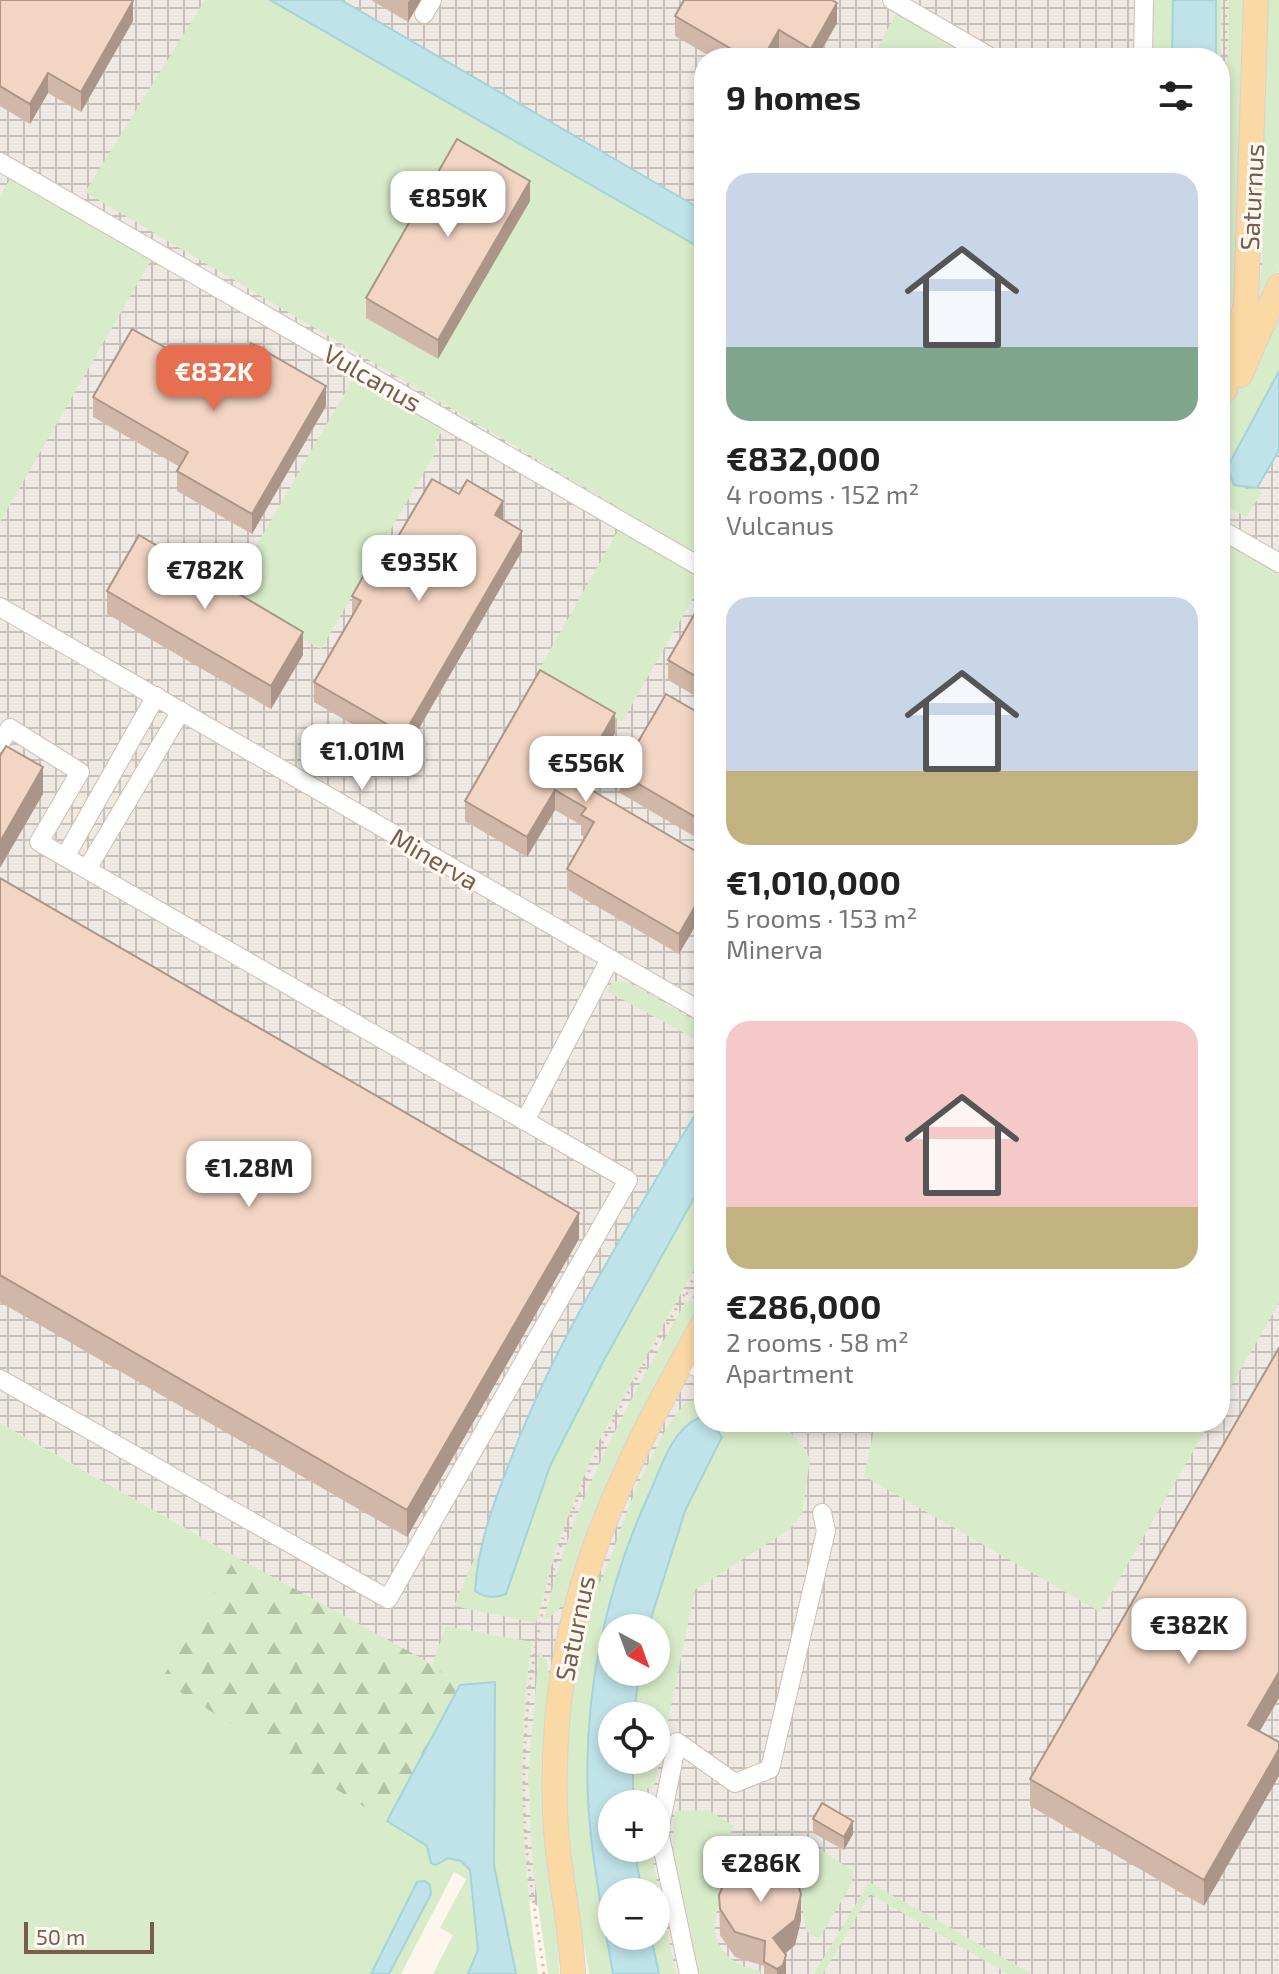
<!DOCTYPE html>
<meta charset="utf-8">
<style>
:root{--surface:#fff;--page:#f6f6f6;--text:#222;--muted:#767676;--accent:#e76f51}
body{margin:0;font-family:"Exo 2",sans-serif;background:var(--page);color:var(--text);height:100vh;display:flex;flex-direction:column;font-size:30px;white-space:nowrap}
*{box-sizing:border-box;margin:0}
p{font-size:26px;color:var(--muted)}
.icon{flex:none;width:44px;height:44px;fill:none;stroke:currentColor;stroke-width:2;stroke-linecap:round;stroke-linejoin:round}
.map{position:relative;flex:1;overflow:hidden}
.side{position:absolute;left:694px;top:48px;width:536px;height:1384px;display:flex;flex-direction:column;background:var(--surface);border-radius:32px;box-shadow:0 4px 12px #0003}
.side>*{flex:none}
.needle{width:52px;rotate:139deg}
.buttons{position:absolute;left:598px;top:1614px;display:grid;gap:16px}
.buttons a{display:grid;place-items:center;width:72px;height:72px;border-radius:50%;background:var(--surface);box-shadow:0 4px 12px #0003;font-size:40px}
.scale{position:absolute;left:24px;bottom:20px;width:130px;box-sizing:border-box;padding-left:8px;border:4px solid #7a5c4d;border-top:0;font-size:22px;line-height:28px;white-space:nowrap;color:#7a5c4d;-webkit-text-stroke:6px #fffaf3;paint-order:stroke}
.price{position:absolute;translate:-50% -68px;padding:0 18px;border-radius:16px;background:#fff;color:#222;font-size:26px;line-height:52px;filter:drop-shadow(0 2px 4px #0008)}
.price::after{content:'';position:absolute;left:50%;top:48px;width:24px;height:18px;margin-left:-12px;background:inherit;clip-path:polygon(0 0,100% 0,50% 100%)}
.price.on{background:var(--accent);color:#fff}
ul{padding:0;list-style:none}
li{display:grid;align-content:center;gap:16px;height:424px;padding:0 32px}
li span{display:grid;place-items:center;height:248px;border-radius:24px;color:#555}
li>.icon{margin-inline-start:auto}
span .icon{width:144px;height:144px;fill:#fffc;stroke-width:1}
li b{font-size:34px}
h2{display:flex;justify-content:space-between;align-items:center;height:96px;padding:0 32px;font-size:34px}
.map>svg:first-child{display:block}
.industrial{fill:url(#industrial-grid);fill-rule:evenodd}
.green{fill:#d8ecc9}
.forest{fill:url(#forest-firs)}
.water{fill:#bfe3e8;stroke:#a5d3da;stroke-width:2}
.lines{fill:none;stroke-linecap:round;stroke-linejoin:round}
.minor-casing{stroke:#d1beb0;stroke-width:20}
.major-casing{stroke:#dad1cd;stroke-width:26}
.path{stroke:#d9b8a5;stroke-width:3;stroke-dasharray:2 6;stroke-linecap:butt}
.minor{stroke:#fff;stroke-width:18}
.major{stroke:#fbd9a5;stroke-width:24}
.wall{fill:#d1b7a8}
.shaded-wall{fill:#aa9588}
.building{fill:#f3d5c3;stroke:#aa9588;stroke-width:2}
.labels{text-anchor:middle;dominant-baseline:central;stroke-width:6;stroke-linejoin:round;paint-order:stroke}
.street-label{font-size:26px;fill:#7a5c4d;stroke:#fffaf3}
</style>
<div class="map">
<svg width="1279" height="1974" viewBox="0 0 1279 1974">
<defs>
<pattern id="industrial-grid" width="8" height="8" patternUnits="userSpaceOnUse" patternTransform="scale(2)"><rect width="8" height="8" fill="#efe9e4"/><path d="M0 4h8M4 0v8" fill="none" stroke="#c7c0bb"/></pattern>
<pattern id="forest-firs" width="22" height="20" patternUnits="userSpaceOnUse" patternTransform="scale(2)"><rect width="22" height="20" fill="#d8ecc9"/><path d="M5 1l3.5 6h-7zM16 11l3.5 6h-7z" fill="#b4c2a5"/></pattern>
</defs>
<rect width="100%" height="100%" fill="#fdf6ec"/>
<!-- industrial -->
<path class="industrial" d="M0,0H1279V1974H627L471,1856L387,1821L161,1680L236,1557L0,1423ZM704,58H1220V1422H704ZM612,1628H656V1672H612ZM612,1716H656V1760H612ZM612,1804H656V1848H612ZM612,1892H656V1936H612Z"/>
<!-- green -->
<g class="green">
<path d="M205,0H270L704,250V558L85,192Z"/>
<path d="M1154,0H1173L1172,58H1153Z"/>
<path d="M1216,0H1222L1220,120V58H1216Z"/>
<path d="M1229,0H1247L1242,274L1220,377Z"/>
<path d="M1266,0H1279V266L1275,282L1252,324L1262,266Z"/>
<path d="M897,12L977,58H872Z"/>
<path d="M10,179L151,260L0,522V196Z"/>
<path d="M1279,312V371L1227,468L1246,489L1257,488L1262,493L1246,517L1220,502V420Z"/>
<path d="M354,377L443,429L434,445L438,448L321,649L227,596Z"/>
<path d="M619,529L704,579L622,722L537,673Z"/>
<path d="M1220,540L1279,574V1303L1220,1405Z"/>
<path d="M613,981L630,983L704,1026V1044L607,991Z"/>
<path d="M704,1180V1252L595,1448L558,1543L536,1623L454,1606L478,1550L475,1591C485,1598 495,1599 506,1594L550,1466L603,1362Z"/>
<path d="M692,1301L702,1306C662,1377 619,1447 590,1524C579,1554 576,1606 544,1620C572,1502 626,1407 685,1303Z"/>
<path d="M704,1397V1420L698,1418C673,1428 661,1467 650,1492C606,1587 583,1694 588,1799C591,1858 604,1916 613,1974H589L566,1841V1730L582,1618L605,1572L636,1488L667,1427L685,1403Z"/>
<path d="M710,1422C755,1422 787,1411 810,1459L802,1514L790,1529L695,1590L654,1788L644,1789L645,1804H633V1760H656V1716H634L639,1672H656V1628H648L685,1511L722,1437Z"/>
<path d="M876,1422H1210L1100,1612L864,1476Z"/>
<path d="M0,1423L236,1557L162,1680L427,1846L431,1852L430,1860L436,1865L448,1858L461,1861L470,1870L478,1950L468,1974H433L453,1935L440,1928L466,1879L454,1872L401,1974H389L431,1894L417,1882L371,1974H0Z"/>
<path d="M446,1626L532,1642C515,1758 523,1859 538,1974H516L494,1865L495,1682L460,1685L432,1665Z"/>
<path d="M539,1651L547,1662L551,1683L559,1974H548L533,1869L528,1776Z"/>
<path d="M708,1810L734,1826L728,1838L785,1869L806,1840L853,1871L852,1883L819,1939L806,1931L802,1905L794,1892H726C702,1928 718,1965 761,1971L760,1974H698C687,1921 667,1865 675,1811Z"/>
<path d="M634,1848H650L676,1974H659L651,1936H656V1892H642Z"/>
<path d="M869,1882L1032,1974H1033H1008L870,1894L823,1974H814Z"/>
</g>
<!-- forest -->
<path class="forest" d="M236,1557L421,1658L460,1685L387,1821L161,1680Z"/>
<!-- water -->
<g class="water">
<path d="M270,0H341L704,211V250Z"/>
<path d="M1173,0H1216V58H1172Z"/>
<path d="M1279,371V450L1257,488L1234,485L1227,468Z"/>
<path d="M704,1100V1180L603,1362L550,1466L506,1594C495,1599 485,1598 475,1591C478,1544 493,1505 510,1461C558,1334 634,1217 704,1100Z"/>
<path d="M699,1418L710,1422L722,1437L685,1511L648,1628H612V1672H639L634,1716H612V1760H633V1804H612V1848H634L642,1892H612V1936H651L659,1974H613C603,1916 591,1858 588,1799C583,1694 606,1587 650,1492C661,1467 673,1428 699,1418Z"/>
<path d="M495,1682L494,1865L516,1974H468L478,1950L470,1870L461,1861L448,1858L436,1865L431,1863L427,1846L387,1821L460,1685Z"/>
<path d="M425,1881L430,1885L431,1894L389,1974H371L417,1882Z"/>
</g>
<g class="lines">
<!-- minor casing -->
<g class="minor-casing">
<g id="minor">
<path d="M892,0L992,58"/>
<path d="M424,14L432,0"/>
<path d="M1143,58L1144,0"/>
<path d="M0,162L704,569"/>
<path d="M1220,529L1279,563"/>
<path d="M0,607L704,1013"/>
<path d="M0,743L10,728L80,772L39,842L628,1180L388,1599L0,1379"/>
<path d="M65,857L156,696"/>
<path d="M87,869L181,711"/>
<path d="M525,1121L610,959"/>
<path d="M683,1360L704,1371"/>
<path d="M689,1974L659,1831L677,1742L735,1783L770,1769L826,1531L822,1513"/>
</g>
</g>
<!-- major casing -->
<g class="major-casing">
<g id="major">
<path d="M1240,375L1279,286"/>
<path d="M1225,390C1224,370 1242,327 1246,302L1256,0"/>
<path d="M573,1974C571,1919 556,1865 555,1810C549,1613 611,1489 704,1322"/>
</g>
</g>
<!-- path -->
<g class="path">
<path d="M1220,297L1226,0"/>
<path d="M1220,506L1230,513"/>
<path d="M686,1293L701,1301"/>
<path d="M544,1974C537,1918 525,1862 524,1805C522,1698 539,1590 581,1490C614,1410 662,1335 704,1260"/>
</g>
<!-- minor -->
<use href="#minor" class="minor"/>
<!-- major -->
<use href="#major" class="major"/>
</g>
<!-- wall -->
<g class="wall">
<path d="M0,0L133,21L81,112L48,93L30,124L0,106Z"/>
<path d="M371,0H421L408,22Z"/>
<path d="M675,16L837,23L817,58H793L779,50L774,58H713L675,36Z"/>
<path d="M530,201L438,359L366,318V298Z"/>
<path d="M228,384L326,406L252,534L177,491V471L180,467L93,417V397Z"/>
<path d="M503,520L522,551L404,754L314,702V682L352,616V596L379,569Z"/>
<path d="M107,591L303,655L271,709L107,614Z"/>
<path d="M704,604V701L668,680V660Z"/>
<path d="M704,716V842L620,793V773Z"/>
<path d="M615,733L584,786L704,856V911L679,954L567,889V869L585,837L581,835V825L555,810L527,857L465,821V801Z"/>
<path d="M0,878L579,1239L407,1537L0,1302Z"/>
<path d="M1279,1348V1698L1260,1731L1279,1742V1776L1204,1906L1030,1806V1779Z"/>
<path d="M813,1819L853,1834L844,1850L813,1833Z"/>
<path d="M719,1895L801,1920L795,1945L785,1954L786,1974H764V1966L735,1957L720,1935Z"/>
</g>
<!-- shaded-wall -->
<g class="shaded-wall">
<path d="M410,0H421L408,22V2Z"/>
<path d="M133,1V21L81,112V92Z"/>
<path d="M837,3V23L817,58H811V49Z"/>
<path d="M779,30V50L774,58H763Z"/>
<path d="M48,73V93L30,124V104Z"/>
<path d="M530,181V201L438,359V340Z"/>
<path d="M326,386V406L252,534V514Z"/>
<path d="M503,501V521L495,515Z"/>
<path d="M522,531V551L404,754V734Z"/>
<path d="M303,632V655L271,709V686Z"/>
<path d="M615,713V733L576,801V781Z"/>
<path d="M43,767V794L0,868V842Z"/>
<path d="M555,790V810L527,857V837Z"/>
<path d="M704,891V911L679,954V934Z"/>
<path d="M579,1213V1239L407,1537V1510Z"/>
<path d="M1279,1672V1698L1248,1751V1725Z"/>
<path d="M1279,1749V1776L1204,1906V1880Z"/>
<path d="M853,1821V1834L844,1850V1837Z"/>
<path d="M801,1894V1920L795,1945L773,1964V1938Z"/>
<path d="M786,1955V1974H777V1969Z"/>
</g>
<!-- building -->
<g class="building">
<path d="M0,0H132L133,1L81,92L48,73L30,104L0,86Z"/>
<path d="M684,0H832L837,3L811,49L779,30L763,58H747L675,16Z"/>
<path d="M457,139L530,181L438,340L366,298Z"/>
<path d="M132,329L168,349L170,346L228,384L251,343L326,386L252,514L177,471L188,452L93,397Z"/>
<path d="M432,479L459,494L467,480L503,501L495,515L522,531L404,734L314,682L361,601L352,596L370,564L379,569Z"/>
<path d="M139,535L303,632L271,686L107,591Z"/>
<path d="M701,603L704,604V681L668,660Z"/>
<path d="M540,670L615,713L576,781L704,856V891L679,934L567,869L594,822L581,815L586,808L555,790L527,837L465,801Z"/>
<path d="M666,694L704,716V822L620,773Z"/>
<path d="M6,746L43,767L0,842V756Z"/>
<path d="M0,878L579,1213L407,1510L0,1275Z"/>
<path d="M1279,1348V1672L1248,1725L1279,1742V1749L1204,1880L1030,1779Z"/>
<path d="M822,1803L853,1821L844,1837L813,1819Z"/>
<path d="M753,1858L779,1862L797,1882L801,1894L795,1920L773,1938L786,1955L783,1965L777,1969L764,1962L765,1941L735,1932L720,1909L719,1895L730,1870Z"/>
</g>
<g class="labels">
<!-- street labels -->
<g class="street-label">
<text transform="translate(1251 197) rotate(-87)">Saturnus</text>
<text transform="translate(373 377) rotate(30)">Vulcanus</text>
<text transform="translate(435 858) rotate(30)">Minerva</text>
<text transform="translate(574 1628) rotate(-78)">Saturnus</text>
</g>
</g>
</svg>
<div class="buttons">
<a><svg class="needle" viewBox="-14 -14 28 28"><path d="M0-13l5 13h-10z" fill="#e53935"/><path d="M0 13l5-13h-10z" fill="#767676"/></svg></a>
<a><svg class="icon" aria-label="locate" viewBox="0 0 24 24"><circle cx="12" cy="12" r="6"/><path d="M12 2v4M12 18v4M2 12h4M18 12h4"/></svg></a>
<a>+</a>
<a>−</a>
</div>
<div class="scale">50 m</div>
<b class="price" style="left:448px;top:239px">€859K</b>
<b class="price on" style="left:214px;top:413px">€832K</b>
<b class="price" style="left:419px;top:603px">€935K</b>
<b class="price" style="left:205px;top:611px">€782K</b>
<b class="price" style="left:362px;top:792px">€1.01M</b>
<b class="price" style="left:586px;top:804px">€556K</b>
<b class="price" style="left:249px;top:1209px">€1.28M</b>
<b class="price" style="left:1189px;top:1666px">€382K</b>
<b class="price" style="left:761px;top:1904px">€286K</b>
<section class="side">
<h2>9 homes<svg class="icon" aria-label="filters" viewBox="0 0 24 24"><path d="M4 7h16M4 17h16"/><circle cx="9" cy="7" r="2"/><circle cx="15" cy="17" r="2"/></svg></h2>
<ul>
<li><span style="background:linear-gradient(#c9d6e8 70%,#7fa58c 0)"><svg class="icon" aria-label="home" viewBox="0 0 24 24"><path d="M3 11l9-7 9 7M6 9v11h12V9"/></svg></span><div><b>€832,000</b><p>4 rooms · 152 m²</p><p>Vulcanus</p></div></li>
<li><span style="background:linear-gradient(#c9d6e8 70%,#c2b280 0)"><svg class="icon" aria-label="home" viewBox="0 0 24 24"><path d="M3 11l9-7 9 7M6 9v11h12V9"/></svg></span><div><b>€1,010,000</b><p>5 rooms · 153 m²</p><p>Minerva</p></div></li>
<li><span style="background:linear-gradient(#f6c9c9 75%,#c2b280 0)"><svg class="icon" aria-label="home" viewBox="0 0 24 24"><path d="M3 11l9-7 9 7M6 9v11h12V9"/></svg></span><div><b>€286,000</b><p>2 rooms · 58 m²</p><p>Apartment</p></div></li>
</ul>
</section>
</div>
